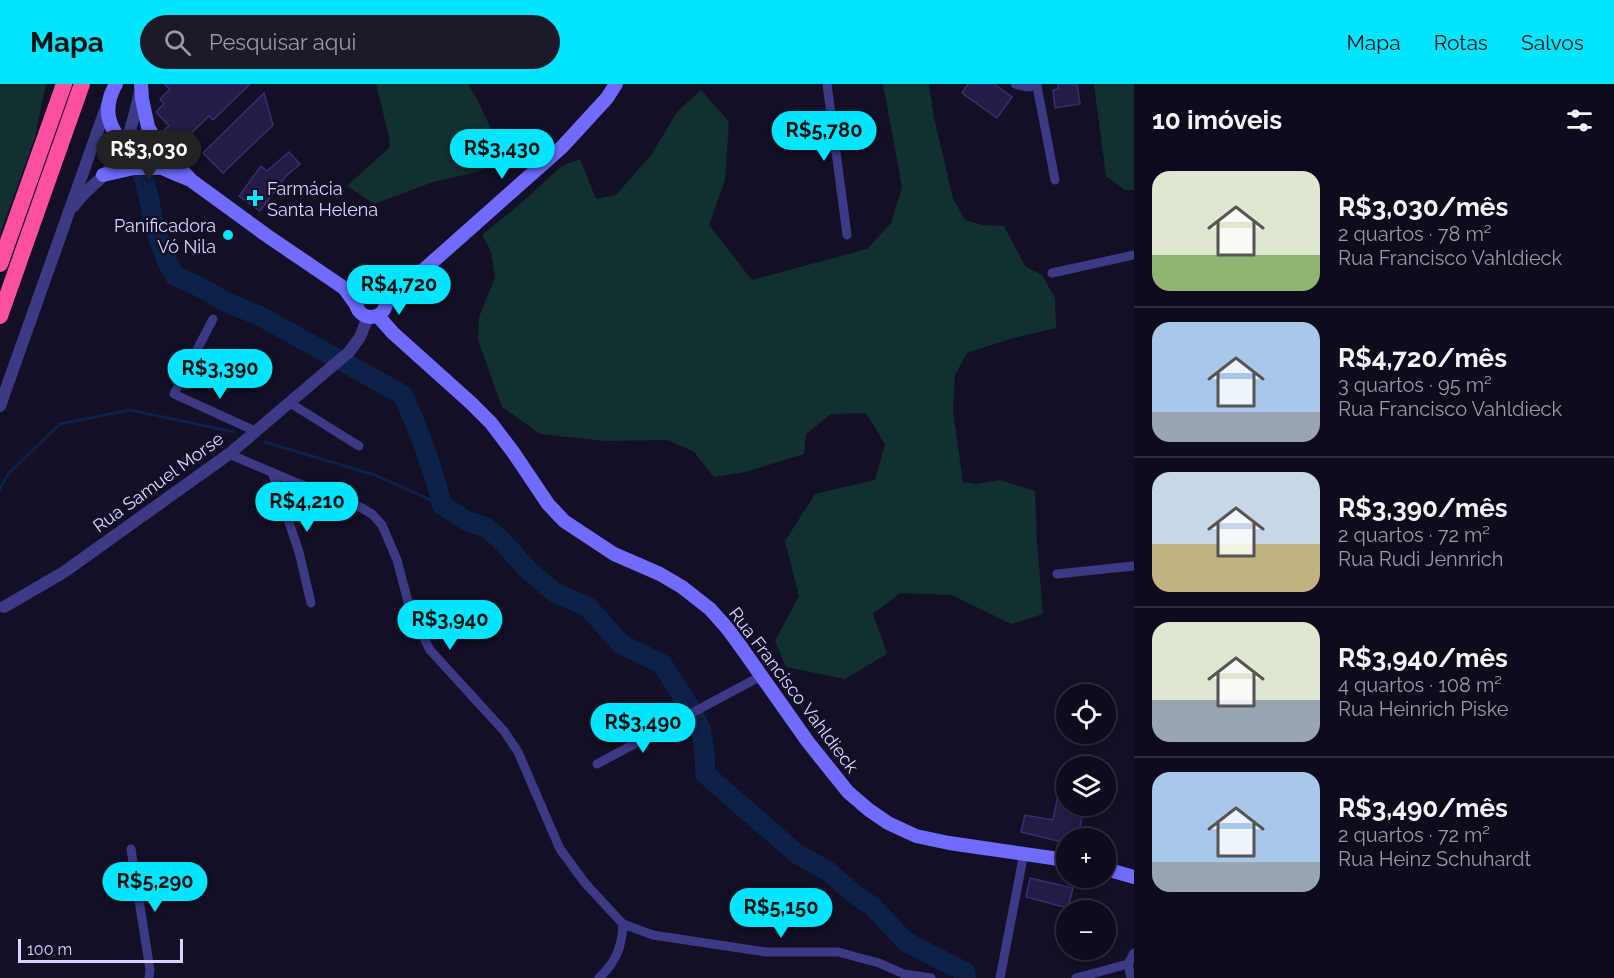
<!DOCTYPE html>
<html lang="pt">
<meta charset="utf-8">
<style>
:root{--surface:#0e0b1c;--page:#1c1929;--text:#f1f3f6;--muted:#9b9ba3;--line:#2e2b3b;--accent:#00e5ff}
body{margin:0;font-family:Raleway,sans-serif;background:var(--page);color:var(--text);height:100vh;display:flex;flex-direction:column;font-size:22px;white-space:nowrap}
*{box-sizing:border-box;margin:0}
p{font-size:20px;color:var(--muted)}
.icon{flex:none;width:33px;height:33px;fill:none;stroke:currentColor;stroke-width:2;stroke-linecap:round;stroke-linejoin:round}
.map{position:relative;flex:1;overflow:hidden}
.sheet{display:flex;flex-direction:column;background:var(--surface);width:480px}
.sheet>*{flex:none}
.fabs{position:absolute;left:1056px;top:600px;display:grid;gap:12px}
.fabs a{display:grid;place-items:center;width:60px;height:60px;border-radius:50%;background:var(--surface);box-shadow:0 3px 9px #0003,0 0 0 2px var(--line);font-size:30px}
.scale{position:absolute;left:18px;bottom:15px;width:165px;box-sizing:border-box;padding-left:6px;border:3px solid #d9d4ff;border-top:0;font-size:16px;line-height:21px;white-space:nowrap;color:#d9d4ff;-webkit-text-stroke:4px #130f26;paint-order:stroke}
.price{position:absolute;translate:-50% -51px;padding:0 14px;border-radius:21px;background:var(--accent);color:#111;font-size:20px;line-height:39px;filter:drop-shadow(0 2px 3px #0008)}
.price::after{content:'';position:absolute;left:50%;top:36px;width:18px;height:14px;margin-left:-9px;background:inherit;clip-path:polygon(0 0,100% 0,50% 100%)}
.price.active{background:#222;color:#fff}
ul{padding:0;list-style:none}
li{display:flex;align-items:center;gap:18px;height:150px;padding:0 18px}
li+li{border-top:2px solid var(--line)}
li span{display:grid;place-items:center;flex:none;width:168px;height:120px;border-radius:18px;color:#555}
li>.icon{margin-inline-start:auto}
span .icon{width:72px;height:72px;fill:#fffc;stroke-width:1}
li b{font-size:26px}
h2{display:flex;justify-content:space-between;align-items:center;height:72px;padding:0 18px;font-size:26px}
header{display:flex;align-items:center;gap:36px;box-sizing:border-box;height:84px;padding:0 30px;background:var(--accent);color:#111}
header strong{font-size:28px}
nav{display:flex;gap:33px;margin-inline-start:auto;font-size:21px}
.search{width:420px;height:54px;background:var(--page);display:flex;align-items:center;gap:15px;box-sizing:border-box;padding:0 21px;border-radius:33px;color:var(--muted);font-size:22px}
main{display:flex;flex:1;min-height:0}
.map>svg:first-child{display:block}
.green{fill:#12302f}
.lines{fill:none;stroke-linecap:round;stroke-linejoin:round}
.stream{stroke:#0c2248;stroke-width:3}
.river{stroke:#0c2248;stroke-width:20}
.building{fill:#241b47;stroke:#3b2d73;stroke-width:1.5}
.minor{stroke:#3d3a85;stroke-width:9}
.tertiary{stroke:#3d3a85;stroke-width:12}
.secondary{stroke:#6f6bff;stroke-width:14}
.motorway{stroke:#ff4fa3;stroke-width:16}
.poi-dot{fill:#00e5ff;stroke:#130f26;stroke-width:2}
.labels{text-anchor:middle;dominant-baseline:central;stroke-width:5;stroke-linejoin:round;paint-order:stroke}
.poi-label{font-size:18px;fill:#d9d4ff;stroke:#130f26;text-anchor:start}
.street-label{font-size:18px;fill:#d9d4ff;stroke:#130f26}
</style>
<header>
<strong>Mapa</strong>
<div class="search"><svg class="icon" aria-label="search" viewBox="0 0 24 24"><circle cx="10" cy="10" r="6"/><path d="M15 15l6 6"/></svg>Pesquisar aqui</div>
<nav><a>Mapa</a><a>Rotas</a><a>Salvos</a></nav>
</header>
<main>
<div class="map">
<svg width="1134" height="894" viewBox="0 0 1134 894">
<rect width="100%" height="100%" fill="#130f26"/>
<!-- green -->
<g class="green">
<path d="M0,0H46L35,53L0,150Z"/>
<path d="M376,0H468L478,17L504,73L481,87L433,98L374,120L347,102L390,63L389,53Z"/>
<path d="M883,0H929L934,34L953,114L965,136L983,141L1004,142L1025,182L1042,191L1055,214L1056,244L1010,255L967,269L955,291L953,327L963,398L977,400L1000,396L1035,407L1037,459L1043,530L1011,540L952,511L900,509L873,530L887,570L845,595L786,583L775,557L799,512L785,457L815,410L875,396L885,360L866,329L831,330L806,350L804,370L746,388L714,393L694,368L668,356L606,357L540,350L502,323L478,256L479,233L495,194L491,167L482,151L519,121L562,82L580,75L596,115L616,111L652,70L677,28L701,6L729,38L725,96L709,141L752,196L867,165L891,139L902,103Z"/>
<path d="M1094,0H1134V106H1125L1106,92Z"/>
</g>
<g class="lines">
<!-- stream -->
<g class="stream">
<path d="M265,358L375,391L442,421"/>
<path d="M0,405L8,390L60,340L130,326L234,348"/>
</g>
<!-- river -->
<path class="river" d="M143,90L150,119L154,142L168,180L175,192L200,203L228,219L258,231L403,311C419,347 433,383 442,421L467,437L487,444L501,456L527,485L554,508L588,523L621,560L662,580L689,622L701,646L705,671V690L797,770L828,787L853,809L872,822L906,858L965,888L966,894"/>
</g>
<!-- building -->
<g class="building">
<path d="M164,0H250L213,36L209,32L179,61L164,46L169,42L156,28L164,20L160,15L170,5Z"/>
<path d="M968,0H994L1012,13L997,34L962,9Z"/>
<path d="M1058,0H1077L1080,20L1055,24L1053,6L1058,5Z"/>
<path d="M264,9L273,41L223,89L203,69Z"/>
<path d="M289,68L300,80L286,92L260,127L239,112L261,82L267,87Z"/>
<path d="M1058,711L1066,713V722H1084L1078,754H1066V759L1021,748L1025,731L1053,736Z"/>
<path d="M1030,794L1073,804L1068,824L1026,813Z"/>
</g>
<g class="lines">
<!-- minor -->
<g class="minor">
<path d="M827,0L847,151"/>
<path d="M1015,0L1026,3L1037,2L1036,0"/>
<path d="M1037,2L1055,96"/>
<path d="M1052,189L1134,171"/>
<path d="M213,235L174,310L255,347"/>
<path d="M290,319L359,362"/>
<path d="M229,370L292,397L360,423L372,430L382,441L397,476L411,529L430,566L504,647L518,668L560,765L585,799L623,840C622,863 616,878 599,894"/>
<path d="M272,388L299,468L311,519"/>
<path d="M1057,490L1134,482"/>
<path d="M597,680L761,592"/>
<path d="M131,765L150,886L149,894"/>
<path d="M623,840L653,851L766,868H838L879,879L904,890L931,894"/>
<path d="M1128,880L1131,894"/>
<path d="M1000,894L1024,769"/>
<path d="M1076,894L1128,880L1134,869"/>
</g>
<!-- tertiary -->
<g class="tertiary">
<path d="M74,122C82,110 93,102 103,92C128,67 132,40 140,8"/>
<path d="M0,322L108,18"/>
<path d="M4,523L64,488L229,370L349,268L360,253L368,233"/>
</g>
<!-- secondary -->
<g class="secondary">
<path d="M116,0C86,52 149,80 188,95"/>
<path d="M141,0L142,15L148,43L158,61L192,97L266,151L344,204L357,222"/>
<path d="M103,91L134,84H157"/>
<circle cx="371" cy="218" r="15"/>
<path d="M386,216L393,213L562,63L607,14L616,0"/>
<path d="M378,232L393,249L471,319L491,339L513,368L548,420L564,437L614,470L660,490L682,503L710,525L727,544L741,563L808,658L848,708L869,726L888,739L916,752L949,759L1066,776"/>
<path d="M1106,785L1134,793"/>
</g>
<!-- motorway -->
<g class="motorway">
<path d="M0,180L64,0"/>
<path d="M0,232L82,0"/>
</g>
</g>
<!-- markers -->
<g class="poi-dot">
<path d="M252 105h6v6h6v6h-6v6h-6v-6h-6v-6h6z"/>
<circle cx="228" cy="151" r="6"/>
</g>
<g class="labels">
<!-- poi labels -->
<g class="poi-label">
<text x="267" y="104">Farmácia<tspan x="267" dy="21">Santa Helena</tspan></text>
<text x="216" y="141" text-anchor="end">Panificadora<tspan x="216" dy="21">Vó Nila</tspan></text>
</g>
<!-- street labels -->
<g class="street-label">
<text transform="translate(158 398) rotate(-36)">Rua Samuel Morse</text>
<text transform="translate(794 606) rotate(53)">Rua Francisco Vahldieck</text>
</g>
</g>
</svg>
<div class="fabs">
<a><svg class="icon" aria-label="locate" viewBox="0 0 24 24"><circle cx="12" cy="12" r="6"/><path d="M12 2v4M12 18v4M2 12h4M18 12h4"/></svg></a>
<a><svg class="icon" aria-label="layers" viewBox="0 0 24 24"><path d="M12 4l9 5-9 5-9-5zM3 14l9 5 9-5"/></svg></a>
<a>+</a>
<a>−</a>
</div>
<div class="scale">100 m</div>
<b class="price" style="left:824px;top:78px">R$5,780</b>
<b class="price" style="left:502px;top:96px">R$3,430</b>
<b class="price active" style="left:149px;top:97px">R$3,030</b>
<b class="price" style="left:399px;top:232px">R$4,720</b>
<b class="price" style="left:220px;top:316px">R$3,390</b>
<b class="price" style="left:307px;top:449px">R$4,210</b>
<b class="price" style="left:450px;top:567px">R$3,940</b>
<b class="price" style="left:643px;top:670px">R$3,490</b>
<b class="price" style="left:155px;top:829px">R$5,290</b>
<b class="price" style="left:781px;top:855px">R$5,150</b>
</div>
<section class="sheet">
<h2>10 imóveis<svg class="icon" aria-label="filters" viewBox="0 0 24 24"><path d="M4 7h16M4 17h16"/><circle cx="9" cy="7" r="2"/><circle cx="15" cy="17" r="2"/></svg></h2>
<ul>
<li><span style="background:linear-gradient(#dfe7d0 70%,#8fb573 0)"><svg class="icon" aria-label="home" viewBox="0 0 24 24"><path d="M3 11l9-7 9 7M6 9v11h12V9"/></svg></span><div><b>R$3,030/mês</b><p>2 quartos · 78 m²</p><p>Rua Francisco Vahldieck</p></div></li>
<li><span style="background:linear-gradient(#a9c7e8 75%,#9aa5b1 0)"><svg class="icon" aria-label="home" viewBox="0 0 24 24"><path d="M3 11l9-7 9 7M6 9v11h12V9"/></svg></span><div><b>R$4,720/mês</b><p>3 quartos · 95 m²</p><p>Rua Francisco Vahldieck</p></div></li>
<li><span style="background:linear-gradient(#c9d6e8 60%,#c2b280 0)"><svg class="icon" aria-label="home" viewBox="0 0 24 24"><path d="M3 11l9-7 9 7M6 9v11h12V9"/></svg></span><div><b>R$3,390/mês</b><p>2 quartos · 72 m²</p><p>Rua Rudi Jennrich</p></div></li>
<li><span style="background:linear-gradient(#dfe7d0 65%,#9aa5b1 0)"><svg class="icon" aria-label="home" viewBox="0 0 24 24"><path d="M3 11l9-7 9 7M6 9v11h12V9"/></svg></span><div><b>R$3,940/mês</b><p>4 quartos · 108 m²</p><p>Rua Heinrich Piske</p></div></li>
<li><span style="background:linear-gradient(#a9c7e8 75%,#9aa5b1 0)"><svg class="icon" aria-label="home" viewBox="0 0 24 24"><path d="M3 11l9-7 9 7M6 9v11h12V9"/></svg></span><div><b>R$3,490/mês</b><p>2 quartos · 72 m²</p><p>Rua Heinz Schuhardt</p></div></li>
</ul>
</section>
</main>
